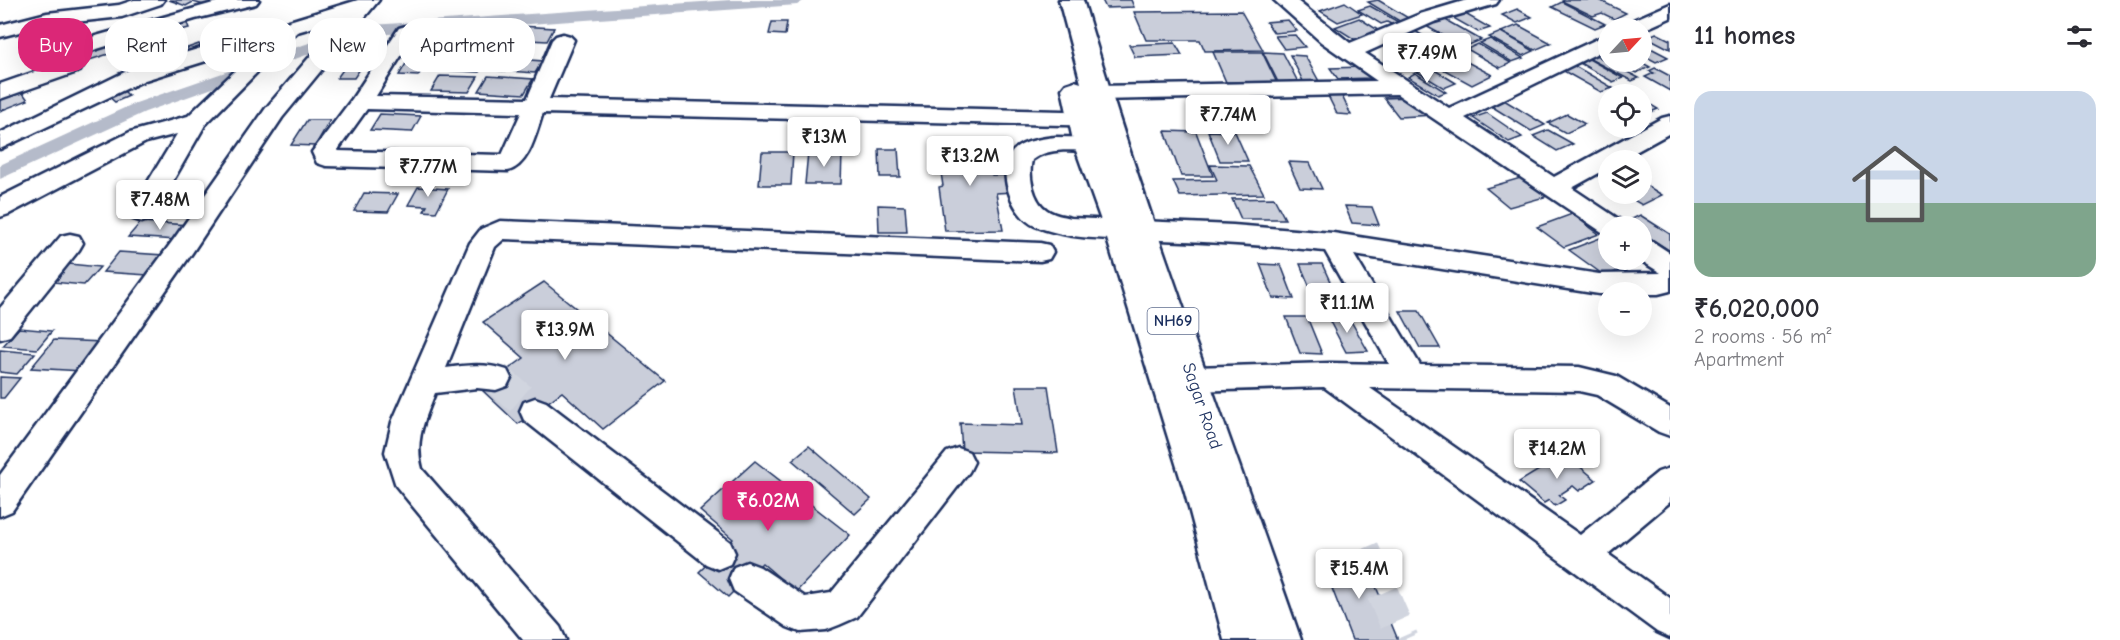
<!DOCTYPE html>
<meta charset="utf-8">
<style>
:root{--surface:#fff;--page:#f2f2f3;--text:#2b2b33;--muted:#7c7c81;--line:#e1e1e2;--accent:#db2777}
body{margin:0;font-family:"Comic Neue",sans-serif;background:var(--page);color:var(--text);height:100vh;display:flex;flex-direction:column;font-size:22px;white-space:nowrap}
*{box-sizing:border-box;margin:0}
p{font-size:20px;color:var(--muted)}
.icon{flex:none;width:33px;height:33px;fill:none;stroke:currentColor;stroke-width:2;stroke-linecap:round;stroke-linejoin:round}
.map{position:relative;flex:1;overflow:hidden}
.details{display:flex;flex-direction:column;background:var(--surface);width:450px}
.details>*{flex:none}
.hud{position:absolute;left:18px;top:18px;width:570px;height:54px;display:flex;gap:12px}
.needle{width:39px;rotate:64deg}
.tools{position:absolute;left:1598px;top:18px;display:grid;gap:12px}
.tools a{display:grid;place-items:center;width:54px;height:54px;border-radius:50%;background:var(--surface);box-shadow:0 6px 24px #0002;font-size:30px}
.price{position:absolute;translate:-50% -51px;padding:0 14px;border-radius:6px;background:#fff;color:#222;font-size:20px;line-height:39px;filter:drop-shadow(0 2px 3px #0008)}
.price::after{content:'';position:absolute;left:50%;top:36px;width:18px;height:14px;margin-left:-9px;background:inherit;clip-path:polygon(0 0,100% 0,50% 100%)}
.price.on{background:var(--accent);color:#fff}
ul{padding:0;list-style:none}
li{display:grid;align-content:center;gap:12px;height:318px;padding:0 24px}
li+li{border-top:2px solid var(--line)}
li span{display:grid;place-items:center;height:186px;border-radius:18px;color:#555}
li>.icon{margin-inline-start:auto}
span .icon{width:108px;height:108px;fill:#fffc;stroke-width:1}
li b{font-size:26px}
h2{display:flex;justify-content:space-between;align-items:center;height:72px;padding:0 24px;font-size:26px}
.tag{padding:0 21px;border-radius:24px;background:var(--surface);box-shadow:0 6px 24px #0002;font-size:21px;line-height:54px}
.tag.on{background:var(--accent);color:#fff}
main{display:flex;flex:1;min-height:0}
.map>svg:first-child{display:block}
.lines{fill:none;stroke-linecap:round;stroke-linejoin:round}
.canal{fill:#b5bbca;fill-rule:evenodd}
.building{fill:#caceda;stroke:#1b2f5e;stroke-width:1.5}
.minor-tunnel{stroke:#d1d5df;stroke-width:32;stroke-dasharray:32 16;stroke-linecap:butt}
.minor-casing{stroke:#1b2f5e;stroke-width:5}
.highway-casing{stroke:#1b2f5e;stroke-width:5}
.minor{fill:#fff;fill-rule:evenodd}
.highway{fill:#fff;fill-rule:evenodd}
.labels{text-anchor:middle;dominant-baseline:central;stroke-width:5;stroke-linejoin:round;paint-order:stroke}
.shield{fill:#fff;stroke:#5f6d8e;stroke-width:1.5}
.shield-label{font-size:16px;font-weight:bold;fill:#1b2f5e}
.street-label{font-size:18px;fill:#1b2f5e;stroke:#fff}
</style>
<main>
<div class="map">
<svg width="1670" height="640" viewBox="0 0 1670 640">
<rect width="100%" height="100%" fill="#fff"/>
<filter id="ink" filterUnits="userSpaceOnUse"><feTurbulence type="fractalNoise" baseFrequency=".0167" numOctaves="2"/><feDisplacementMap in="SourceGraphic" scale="12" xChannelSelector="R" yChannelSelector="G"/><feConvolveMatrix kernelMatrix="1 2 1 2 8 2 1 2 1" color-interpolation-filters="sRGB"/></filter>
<g filter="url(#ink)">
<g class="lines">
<!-- canal -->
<path class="canal" d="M730,0H805L797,5L360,36L145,112L0,179V165L133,104L358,26Z"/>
</g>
<!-- building -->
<g class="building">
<path d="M169,0H213L204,5L193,2L186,6Z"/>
<path d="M1102,0H1131L1134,7L1106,8Z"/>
<path d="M1378,0L1410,19L1401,22L1368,2Z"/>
<path d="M1564,0H1599L1626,13L1614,19L1602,13L1593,16L1562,1Z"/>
<path d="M1345,2L1362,14L1338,22L1320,11Z"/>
<path d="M1562,2L1605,24L1595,28L1552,7Z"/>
<path d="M1370,6L1400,23L1393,25L1387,22L1381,24L1358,10Z"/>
<path d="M1517,9L1532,17L1517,23L1502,15Z"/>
<path d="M1241,11L1263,50L1205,51L1200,40H1146L1134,12Z"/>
<path d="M1460,11L1490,28L1478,32L1448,15Z"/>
<path d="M1359,18L1381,32L1357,41L1335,27Z"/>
<path d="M1442,18L1481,40L1464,47L1424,25Z"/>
<path d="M1288,20L1297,31L1274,33L1266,22Z"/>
<path d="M186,21L189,28L142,40L141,33Z"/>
<path d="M772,22H787L785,35L769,34Z"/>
<path d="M74,25L80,37L66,41L60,30Z"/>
<path d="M238,25L244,39L231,43L224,29Z"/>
<path d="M1518,25L1551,43L1535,50L1501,32Z"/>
<path d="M519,26L554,28L547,41L511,39Z"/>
<path d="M460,28L498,29L493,40L455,39Z"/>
<path d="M1413,30L1450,51L1440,55L1403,33Z"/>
<path d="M426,31L444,32L432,51L413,50Z"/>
<path d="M1501,32L1534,51L1523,56L1489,37Z"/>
<path d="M1656,33L1670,40V49L1647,37Z"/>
<path d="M1295,35L1305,47L1284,49L1275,36Z"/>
<path d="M136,36L139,45L115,52L113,43Z"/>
<path d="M1405,37L1439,57L1425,63L1391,42Z"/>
<path d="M1490,39L1523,58L1512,62L1480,43Z"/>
<path d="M1175,43L1182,55L1135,57L1129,45Z"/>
<path d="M1641,43L1668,57L1656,62L1641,54Z"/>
<path d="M108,44L112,53L60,69L57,59Z"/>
<path d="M199,44L204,52L180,60L176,52Z"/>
<path d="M255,44L262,54L244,60L237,51Z"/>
<path d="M1478,44L1511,63L1500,68L1467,49Z"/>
<path d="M161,45L167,58L146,65L140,51Z"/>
<path d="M1213,52H1262L1277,83L1226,82Z"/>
<path d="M1263,52L1283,53L1298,82H1278Z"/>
<path d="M1452,54L1492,75L1472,85L1432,63Z"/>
<path d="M1290,55L1305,56L1320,83H1304Z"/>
<path d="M1596,55L1608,62L1639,78L1632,81L1588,58Z"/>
<path d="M352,57H368L354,78H337Z"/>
<path d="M410,57L429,58L418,76L399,75Z"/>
<path d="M449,58L486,61L479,72L442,70Z"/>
<path d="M502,58L543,61L535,73L495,70Z"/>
<path d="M1587,58L1623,78L1613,82L1578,62Z"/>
<path d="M1616,62H1641L1650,67L1636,73Z"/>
<path d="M1573,65L1613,88L1601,92L1562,70Z"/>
<path d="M1428,66L1456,83L1444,88L1416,71Z"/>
<path d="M1363,67L1371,78L1338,79L1330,68Z"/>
<path d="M1655,68L1670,76V91L1645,77L1654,73L1649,71Z"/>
<path d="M1415,73L1446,92L1438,95L1408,77Z"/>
<path d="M440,76L478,77L469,92L431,91Z"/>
<path d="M488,76L533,79L524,94L479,91Z"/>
<path d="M121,88L129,96L115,102L106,94Z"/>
<path d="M20,89L28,100L0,111V96Z"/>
<path d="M1328,96H1342L1351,115L1337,114Z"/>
<path d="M1411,97L1433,115L1399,117L1384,98Z"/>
<path d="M1641,99L1658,109L1643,115Z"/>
<path d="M1504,100L1545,125L1531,131L1491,106Z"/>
<path d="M1487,113L1522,137L1509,142L1473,118Z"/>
<path d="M380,114L421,116L412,132L370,130Z"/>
<path d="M1567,114L1585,124L1566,133L1548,123Z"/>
<path d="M307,120H330L315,146L291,145Z"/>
<path d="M1548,130L1573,144L1557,151L1533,136Z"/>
<path d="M1165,131L1196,132L1213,176H1181Z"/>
<path d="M1208,131L1235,132L1248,161H1220Z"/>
<path d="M936,140H985L992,175H1010L1014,192L996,193L1003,230L945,231L939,187L943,186Z"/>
<path d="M879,149H898L900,177H880Z"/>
<path d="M762,152H793L791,185H759Z"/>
<path d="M808,152L842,153L841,184H805Z"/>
<path d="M1288,162L1310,163L1322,189L1300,188Z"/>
<path d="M1210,165L1249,166L1264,194L1180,196L1173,181L1217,180Z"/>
<path d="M1524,177L1548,196L1509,207L1486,188Z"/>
<path d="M1641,182L1662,195L1642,205L1623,194H1641Z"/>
<path d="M418,187L448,189L436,212L424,211L427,206L408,205Z"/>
<path d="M364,193L398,194L388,212L354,211Z"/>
<path d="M1274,198L1285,219H1241L1232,199Z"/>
<path d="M878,205L905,206L907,232H879Z"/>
<path d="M1345,206L1372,207L1379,225L1352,223Z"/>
<path d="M1572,214L1599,234L1564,247L1537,227Z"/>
<path d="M1640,215L1670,234V251L1641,232V226H1633L1626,222Z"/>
<path d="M141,222L191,225L178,240L128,237Z"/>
<path d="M1605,236L1608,238V260L1641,261L1605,276L1569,250Z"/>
<path d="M119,252L163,255L148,275L103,272Z"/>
<path d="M69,264L100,267L84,285L52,282Z"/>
<path d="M1260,264L1281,265L1294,299L1273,298Z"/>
<path d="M1300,264H1322L1337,297H1314Z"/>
<path d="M544,282L665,381L603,429L562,392L518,424L481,389L524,358L483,322Z"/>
<path d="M1400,311H1419L1440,348H1420Z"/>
<path d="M1327,316H1348L1368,351L1346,352Z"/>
<path d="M1286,317H1307L1322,354L1300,353Z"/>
<path d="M19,328L52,331L37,349L3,346Z"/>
<path d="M54,340L104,342L83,371L31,368Z"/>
<path d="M0,350L35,353L17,374L0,372Z"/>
<path d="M0,377L20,378L4,398H0Z"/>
<path d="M1016,386H1048L1058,453L962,451L960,423L1022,425Z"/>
<path d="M809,446L871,499L855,514L792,460Z"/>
<path d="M1565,454L1596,480L1579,491L1573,486L1559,495L1565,500L1555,506L1549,500L1544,503L1519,482Z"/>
<path d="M755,461L850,535L796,592L762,563L728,597L699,572L733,539L700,511Z"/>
<path d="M1321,560H1365L1398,640H1352Z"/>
</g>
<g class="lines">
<!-- minor-tunnel -->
<g class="minor-tunnel">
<path d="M496,378L535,411"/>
<path d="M1363,549L1403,640"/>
</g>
<!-- minor casing -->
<g class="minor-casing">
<g id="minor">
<path d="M134,0H164L161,4L122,17L47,25L0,37V25L47,13L119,5Z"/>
<path d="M224,0H259L256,4L195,19L48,64L40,65L32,64L29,59L32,54Z"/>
<path d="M358,0H379L282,118L192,253L12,511L0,516V475L174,239L266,108L342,19L297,32L205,125L151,219L142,222L133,219L129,213L177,134L146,142L9,214L0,217V197L130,132L188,116L264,43L145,80L0,149V133L129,70Z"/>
<path d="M1274,0H1296L1350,43L1420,14L1467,0H1499L1496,4L1434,22L1365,53L1449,108L1608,34V48L1465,118L1554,177L1662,118L1670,116V133L1621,160H1608V168L1572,188L1620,220L1624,226H1608V234L1602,232L1397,94L1097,100L1089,98L1086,93L1089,88L1097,86L1377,81L1321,42Z"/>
<path d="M1670,4V18L1641,31V28H1621L1624,24Z"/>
<path d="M406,26L413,28L416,32L376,96L527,99L552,40L556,36L563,34L570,36L574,40L549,99L1106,112L1114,114L1118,119L1114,124L1106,126L543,113C536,132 530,165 508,171L326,166L317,163L312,152L352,99L399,28ZM367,109L521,113L502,155L337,151Z"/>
<path d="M72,59L80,61L83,66L80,71L0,99V84Z"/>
<path d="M1055,137L1112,138L1120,141L1124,146L1120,151L1112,154C1088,152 1052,144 1032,160C1028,176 1033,201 1047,210C1054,215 1063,216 1071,218L1233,225L1333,233L1599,274L1661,273L1640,260L1641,238L1650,240L1670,253V291L1658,294H1599L1354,255L1420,365L1579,367L1616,376L1670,408V436L1659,432L1597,395L1579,391L1370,388L1580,535L1658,472L1670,468V502L1608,554L1670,598V638L1657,632L1324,387L1193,391L1182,387L1178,379L1182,371L1193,367L1330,363L1389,364L1325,251C1270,246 1216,242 1161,240C1120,238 1073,242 1035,226C1014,217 997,176 1010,155C1019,141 1040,139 1055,137Z"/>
<path d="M500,221L1040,243L1049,245L1053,252L1049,259L1040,261L504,239L495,247L446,368C467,365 486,363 507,370L511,378L507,386L496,390L477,388L435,393C425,419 414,441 422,469L560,627L566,640H523L396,486L385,452L392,422L470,243L481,229Z"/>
<path d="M70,234L79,236L83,243L79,250L10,336L0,339V308L61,236Z"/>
<path d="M535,398L546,402L730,542L735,553L730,564L718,569L706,564L524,420L520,411L524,402Z"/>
<path d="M958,448L969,452L974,462L969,472L857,617L839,625L826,630L800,632L787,627L734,591L729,579L734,567L747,562L760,567L805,597L831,593L947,452Z"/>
</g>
</g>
<!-- highway casing -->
<g class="highway-casing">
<path id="highway" d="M1059,0H1083C1146,216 1227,427 1301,640H1224L1185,493L1104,229L1074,145L1062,89L1066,84L1075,81L1081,83Z"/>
</g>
<!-- minor -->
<use href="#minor" class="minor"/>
<!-- highway -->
<use href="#highway" class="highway"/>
</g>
</g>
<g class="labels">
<!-- shield labels -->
<rect class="shield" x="1147.5" y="308" width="51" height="26" rx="4.5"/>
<g class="shield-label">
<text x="1173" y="321">NH69</text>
</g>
<!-- street labels -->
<g class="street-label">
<text transform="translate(1202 406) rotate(71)">Sagar Road</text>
</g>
</g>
</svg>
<div class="tools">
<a><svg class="needle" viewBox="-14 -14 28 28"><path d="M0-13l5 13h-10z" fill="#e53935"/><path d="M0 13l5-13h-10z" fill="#7c7c81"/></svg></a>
<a><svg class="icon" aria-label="locate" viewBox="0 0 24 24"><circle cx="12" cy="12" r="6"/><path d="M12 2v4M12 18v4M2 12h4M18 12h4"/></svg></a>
<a><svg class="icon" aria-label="layers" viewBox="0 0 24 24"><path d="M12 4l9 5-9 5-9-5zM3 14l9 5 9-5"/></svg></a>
<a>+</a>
<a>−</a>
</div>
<b class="price" style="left:1427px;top:84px">₹7.49M</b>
<b class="price" style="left:1228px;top:146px">₹7.74M</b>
<b class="price" style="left:824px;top:168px">₹13M</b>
<b class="price" style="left:970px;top:187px">₹13.2M</b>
<b class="price" style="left:428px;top:198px">₹7.77M</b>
<b class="price" style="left:160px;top:231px">₹7.48M</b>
<b class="price" style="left:1347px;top:334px">₹11.1M</b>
<b class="price" style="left:565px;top:361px">₹13.9M</b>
<b class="price" style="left:1557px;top:480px">₹14.2M</b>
<b class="price on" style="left:768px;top:532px">₹6.02M</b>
<b class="price" style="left:1359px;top:600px">₹15.4M</b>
<div class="hud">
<a class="tag on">Buy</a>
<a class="tag">Rent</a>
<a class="tag">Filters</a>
<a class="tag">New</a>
<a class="tag">Apartment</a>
</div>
</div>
<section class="details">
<h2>11 homes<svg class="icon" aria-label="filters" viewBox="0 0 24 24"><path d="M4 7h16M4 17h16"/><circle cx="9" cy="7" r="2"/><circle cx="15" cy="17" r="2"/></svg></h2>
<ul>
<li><span style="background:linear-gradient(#c9d6e8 60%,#7fa58c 0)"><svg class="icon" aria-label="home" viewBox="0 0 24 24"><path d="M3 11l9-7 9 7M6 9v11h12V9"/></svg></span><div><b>₹6,020,000</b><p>2 rooms · 56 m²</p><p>Apartment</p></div></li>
</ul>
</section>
</main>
